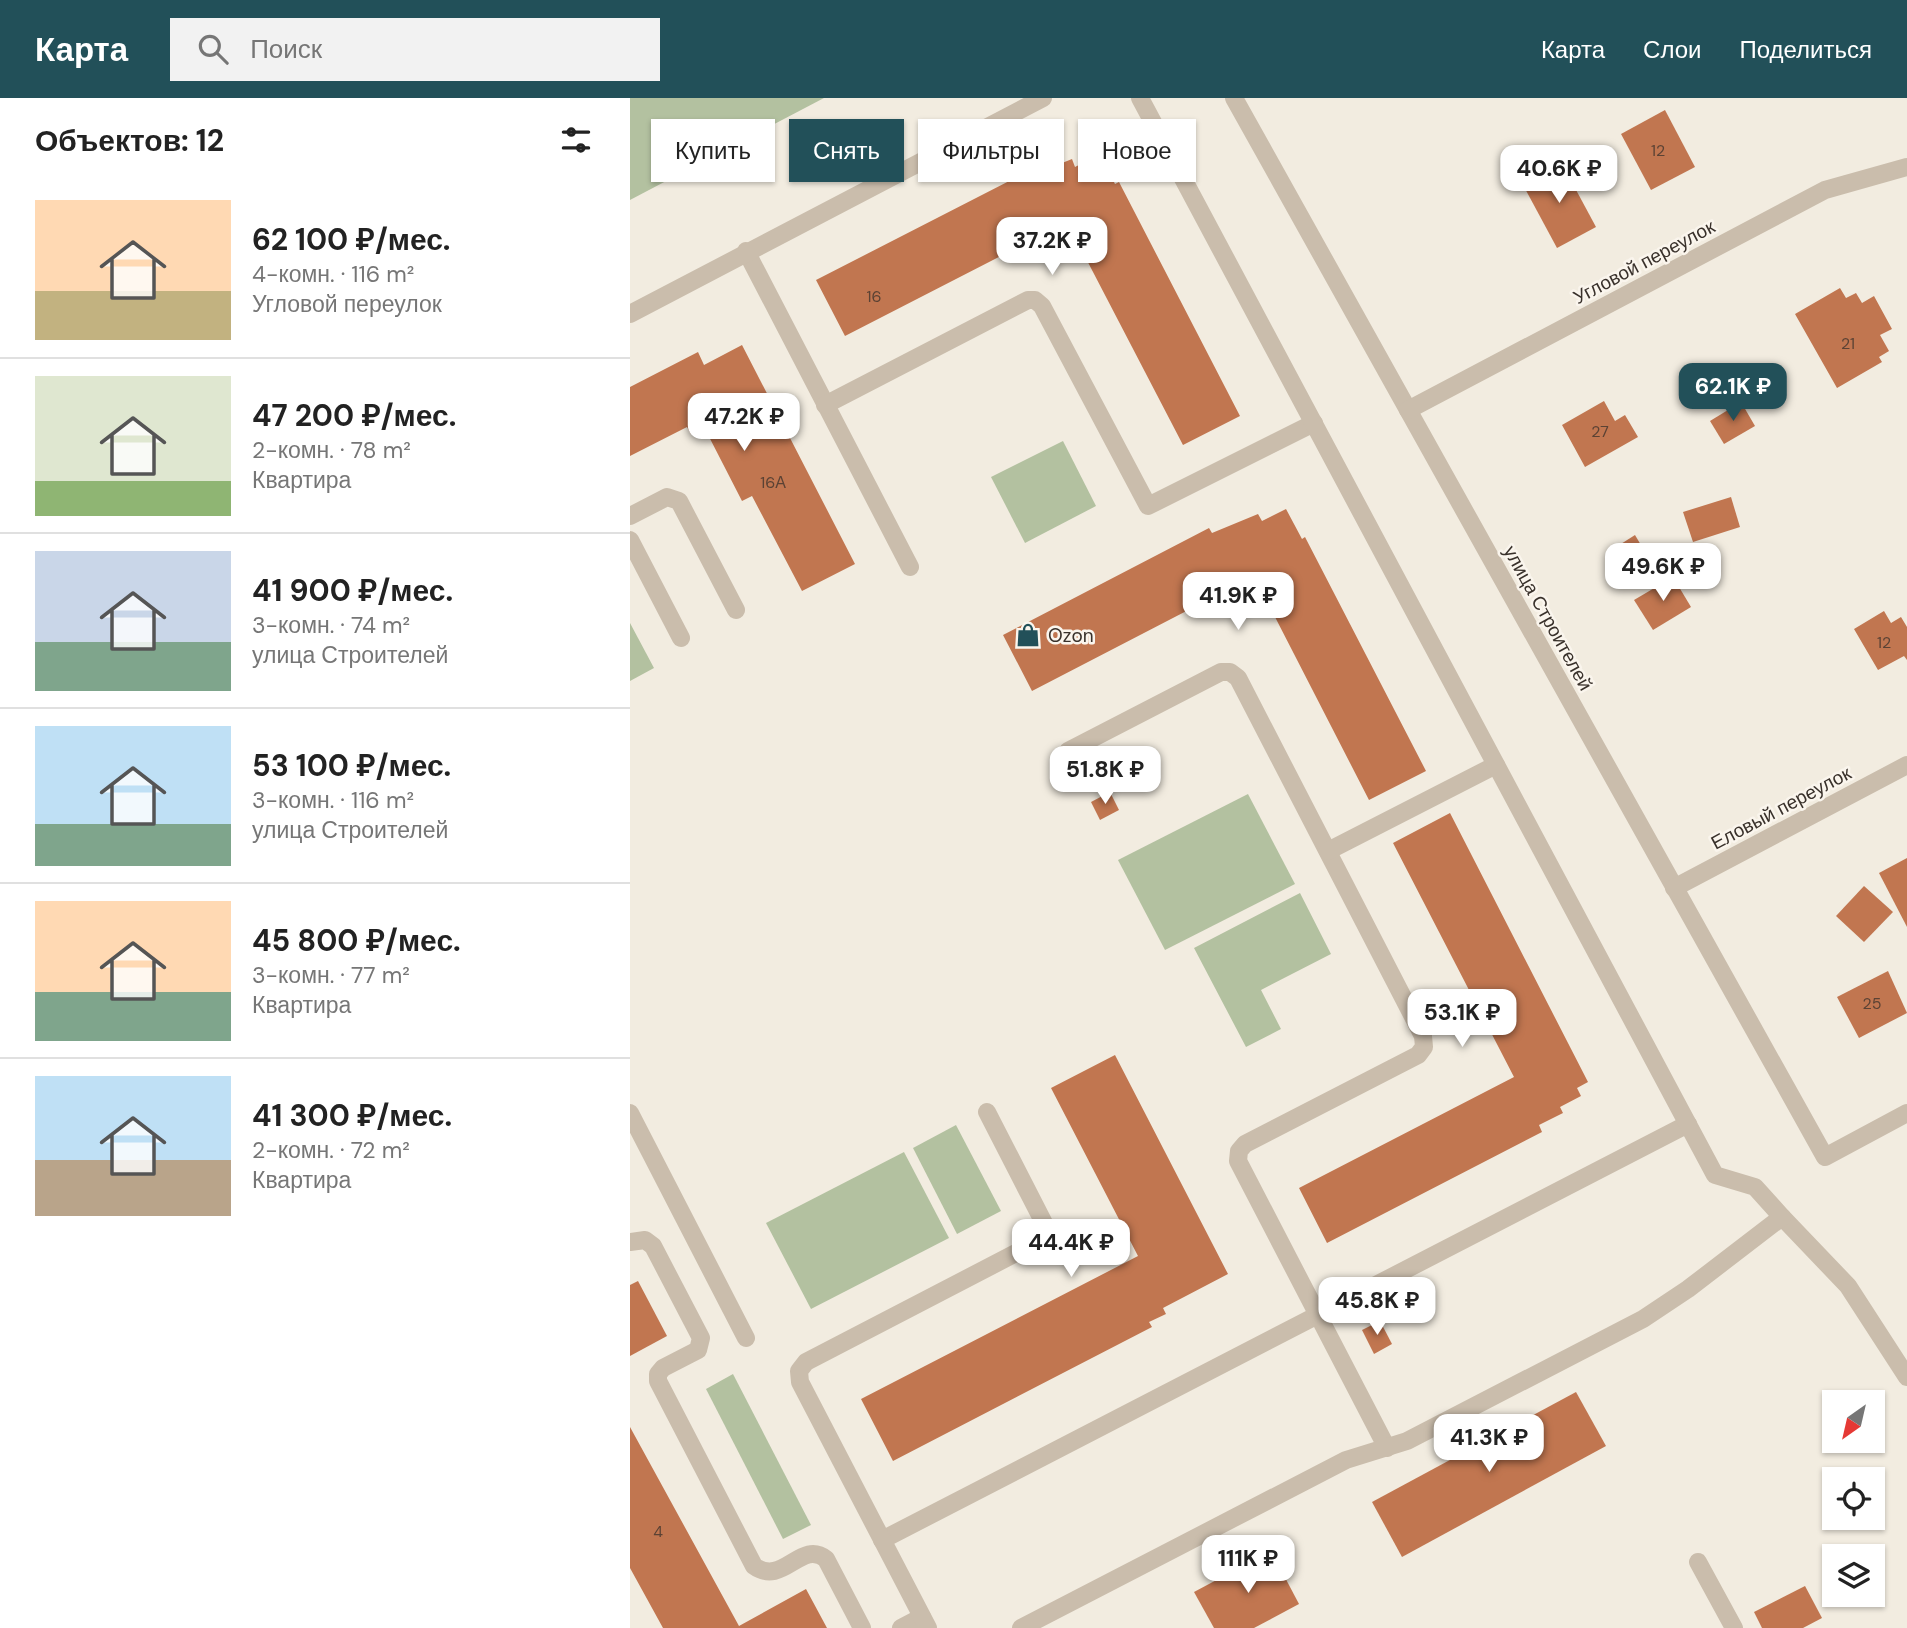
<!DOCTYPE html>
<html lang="ru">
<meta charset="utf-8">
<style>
:root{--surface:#fff;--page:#f2f2f2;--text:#222;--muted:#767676;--line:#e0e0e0;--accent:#225059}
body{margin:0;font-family:"DM Sans",sans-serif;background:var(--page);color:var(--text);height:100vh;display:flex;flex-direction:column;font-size:26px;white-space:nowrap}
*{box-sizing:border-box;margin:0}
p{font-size:23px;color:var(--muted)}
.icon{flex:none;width:38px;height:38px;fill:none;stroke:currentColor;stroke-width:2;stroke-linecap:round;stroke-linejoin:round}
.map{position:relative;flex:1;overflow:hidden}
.sheet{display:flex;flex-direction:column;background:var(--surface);width:630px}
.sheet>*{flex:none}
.guide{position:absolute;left:21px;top:21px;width:665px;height:63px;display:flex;gap:14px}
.needle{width:46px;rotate:214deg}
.controls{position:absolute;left:1192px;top:1292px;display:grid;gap:14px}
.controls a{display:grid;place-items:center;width:63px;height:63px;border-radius:0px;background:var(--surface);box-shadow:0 2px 5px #0004;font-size:35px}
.price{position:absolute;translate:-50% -60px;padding:0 16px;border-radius:14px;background:#fff;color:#222;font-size:23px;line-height:46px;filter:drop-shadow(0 2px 4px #0008)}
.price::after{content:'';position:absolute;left:50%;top:42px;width:21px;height:16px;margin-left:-10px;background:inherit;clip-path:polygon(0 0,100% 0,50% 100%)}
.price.on{background:var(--accent);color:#fff}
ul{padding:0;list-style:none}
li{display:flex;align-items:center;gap:21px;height:175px;padding:0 35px}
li+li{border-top:2px solid var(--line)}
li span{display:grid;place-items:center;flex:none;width:196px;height:140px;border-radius:0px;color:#555}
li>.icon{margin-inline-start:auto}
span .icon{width:84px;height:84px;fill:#fffc;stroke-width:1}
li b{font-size:30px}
h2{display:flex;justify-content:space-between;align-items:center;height:84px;padding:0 35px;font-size:30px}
.tag{padding:0 24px;border-radius:0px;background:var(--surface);box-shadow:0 2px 5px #0004;font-size:24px;line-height:63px}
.tag.on{background:var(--accent);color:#fff}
header{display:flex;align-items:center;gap:42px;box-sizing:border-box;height:98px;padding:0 35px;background:var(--accent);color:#fff}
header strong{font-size:33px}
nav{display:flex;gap:38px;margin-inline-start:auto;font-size:24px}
.search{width:490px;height:63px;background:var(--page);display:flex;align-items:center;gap:18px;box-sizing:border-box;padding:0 24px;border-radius:0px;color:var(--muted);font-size:26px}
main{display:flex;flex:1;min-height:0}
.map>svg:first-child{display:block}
.green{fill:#b3c1a0}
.building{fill:#c17650}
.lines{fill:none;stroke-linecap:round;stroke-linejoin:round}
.minor{stroke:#cabdac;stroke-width:18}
.labels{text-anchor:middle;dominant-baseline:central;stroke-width:5;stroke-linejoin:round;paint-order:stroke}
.number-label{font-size:16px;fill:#5b4234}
.street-label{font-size:19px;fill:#39312b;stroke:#faf5ed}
.poi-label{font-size:19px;fill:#39312b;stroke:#faf5ed;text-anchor:start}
</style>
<header>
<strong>Карта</strong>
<div class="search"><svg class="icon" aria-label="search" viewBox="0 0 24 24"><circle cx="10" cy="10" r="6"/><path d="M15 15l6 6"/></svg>Поиск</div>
<nav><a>Карта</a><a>Слои</a><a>Поделиться</a></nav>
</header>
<main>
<section class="sheet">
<h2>Объектов: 12<svg class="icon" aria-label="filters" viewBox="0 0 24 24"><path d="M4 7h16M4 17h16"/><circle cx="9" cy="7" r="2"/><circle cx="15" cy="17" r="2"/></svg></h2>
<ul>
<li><span style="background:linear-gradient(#ffd9b3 65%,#c2b280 0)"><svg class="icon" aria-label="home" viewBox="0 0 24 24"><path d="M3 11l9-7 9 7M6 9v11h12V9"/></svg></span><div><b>62 100 ₽/мес.</b><p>4-комн. · 116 m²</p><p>Угловой переулок</p></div></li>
<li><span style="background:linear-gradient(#dfe7d0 75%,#8fb573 0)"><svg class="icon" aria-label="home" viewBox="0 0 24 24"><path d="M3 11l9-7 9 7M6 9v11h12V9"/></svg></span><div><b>47 200 ₽/мес.</b><p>2-комн. · 78 m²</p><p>Квартира</p></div></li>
<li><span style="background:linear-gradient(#c9d6e8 65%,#7fa58c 0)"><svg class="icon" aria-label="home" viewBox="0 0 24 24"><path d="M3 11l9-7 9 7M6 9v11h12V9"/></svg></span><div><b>41 900 ₽/мес.</b><p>3-комн. · 74 m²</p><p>улица Строителей</p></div></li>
<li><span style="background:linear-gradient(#bfe0f5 70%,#7fa58c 0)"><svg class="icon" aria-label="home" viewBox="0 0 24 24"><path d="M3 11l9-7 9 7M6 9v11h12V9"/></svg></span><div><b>53 100 ₽/мес.</b><p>3-комн. · 116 m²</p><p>улица Строителей</p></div></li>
<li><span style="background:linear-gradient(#ffd9b3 65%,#7fa58c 0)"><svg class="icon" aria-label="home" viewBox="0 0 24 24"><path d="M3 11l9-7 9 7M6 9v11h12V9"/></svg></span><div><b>45 800 ₽/мес.</b><p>3-комн. · 77 m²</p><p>Квартира</p></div></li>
<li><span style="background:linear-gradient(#bfe0f5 60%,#b9a48a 0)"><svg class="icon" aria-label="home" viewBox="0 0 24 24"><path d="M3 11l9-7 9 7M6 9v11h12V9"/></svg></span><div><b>41 300 ₽/мес.</b><p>2-комн. · 72 m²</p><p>Квартира</p></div></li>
</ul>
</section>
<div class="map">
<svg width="1277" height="1530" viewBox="0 0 1277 1530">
<rect width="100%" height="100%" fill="#f2ece0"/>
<!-- green -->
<g class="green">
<path d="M0,0H194L0,102Z"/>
<path d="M433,343L466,408L395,445L361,379Z"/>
<path d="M0,525L24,570L0,583Z"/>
<path d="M618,696L665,786L535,852L488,762Z"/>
<path d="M670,795L701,856L631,892L651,931L616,949L564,850Z"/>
<path d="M326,1027L371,1113L327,1136L283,1050Z"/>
<path d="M274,1054L319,1140L181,1211L136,1125Z"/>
<path d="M103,1276L181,1427L153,1441L76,1291Z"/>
</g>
<!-- building -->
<g class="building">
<path d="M1035,12L1065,69L1021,92L991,36Z"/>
<path d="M470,56L485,86L489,84L610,318L553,347L437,124L215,238L186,182L393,76L395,80L442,61L445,69Z"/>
<path d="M931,64L966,129L927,150L892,85Z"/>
<path d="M1210,190L1216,200L1226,195L1232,205L1244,198L1262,231L1250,237L1259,253L1249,259L1252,264L1207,290L1165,216Z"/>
<path d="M112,247L225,466L172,493L122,398L112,403L74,329L61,336L57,329L0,358V289L68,254L74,267Z"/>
<path d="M974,303L985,323L995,317L1008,339L955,369L932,327Z"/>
<path d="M1111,304L1125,328L1094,346L1080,323Z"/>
<path d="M1101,399L1110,429L1063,444L1053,414Z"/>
<path d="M656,411L672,441L675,439L796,673L739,702L624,478L402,593L373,537L579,430L582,435L628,416L632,423Z"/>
<path d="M1005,437L1018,459L996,473L983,451Z"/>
<path d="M1043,479L1061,509L1023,532L1004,502Z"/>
<path d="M1254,513L1261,525L1271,519L1277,529V562L1274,558L1248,572L1224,531Z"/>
<path d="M480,694L489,712L470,722L461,704Z"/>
<path d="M820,715L958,984L947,990L951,998L930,1009L933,1015L909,1027L912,1034L697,1145L669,1090L884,979L763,745Z"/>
<path d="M1277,760V829L1249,775Z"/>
<path d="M1234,788L1263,814L1234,844L1206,818Z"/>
<path d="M1258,873L1277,915L1229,940L1207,899Z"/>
<path d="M485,957L598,1176L533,1210L536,1216L519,1224L522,1229L263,1363L231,1301L508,1158L421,990Z"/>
<path d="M8,1183L37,1238L0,1258V1187Z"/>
<path d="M750,1223L762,1246L744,1256L732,1232Z"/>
<path d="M946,1294L976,1348L772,1459L742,1404Z"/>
<path d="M0,1329L109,1528L176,1491L197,1530H33L0,1470Z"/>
<path d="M641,1453L669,1506L624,1530H584L564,1494Z"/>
<path d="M1175,1488L1192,1520L1173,1530H1132L1124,1514Z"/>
</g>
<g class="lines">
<!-- minor -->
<g class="minor">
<path d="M604,0L1195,1059L1277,1015"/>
<path d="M116,153L280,469"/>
<path d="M0,216L413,0"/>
<path d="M195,307L398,202H405L412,208L518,408L684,325"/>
<path d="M778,312L1195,92L1277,69"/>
<path d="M0,418L37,399L49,403L106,512"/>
<path d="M0,442L51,540"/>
<path d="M438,653L591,574H600L608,580L793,938L794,949L788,957L615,1046L609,1053L608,1063L757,1350"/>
<path d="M698,753L866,667"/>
<path d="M1044,790L1277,667"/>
<path d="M0,1015L116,1240"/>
<path d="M1152,1119L1218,1188L1277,1279"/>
<path d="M0,1144L15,1142L23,1148L71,1240L68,1252L33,1270L28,1276V1283L124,1468C153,1489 171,1441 196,1461L232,1530"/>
<path d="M252,1442L1058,1026"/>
<path d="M1068,1464L1104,1530"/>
<path d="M271,1530L292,1519"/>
<path d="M298,1530L170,1284L169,1273L176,1264L411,1142L416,1136L415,1127L357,1014"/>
<path d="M391,1530L716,1362L777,1343L1013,1221L1058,1191L1152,1119L1125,1089L1085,1077L510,0"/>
</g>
</g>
<!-- icons -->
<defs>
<g id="shop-bare" transform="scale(1.89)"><path d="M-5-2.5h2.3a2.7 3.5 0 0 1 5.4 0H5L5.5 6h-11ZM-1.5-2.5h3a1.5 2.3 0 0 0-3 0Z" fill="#225059" stroke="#faf5ed" stroke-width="2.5" paint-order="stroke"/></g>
</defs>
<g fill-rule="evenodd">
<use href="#shop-bare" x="398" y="537"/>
</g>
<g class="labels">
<!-- number labels -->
<g class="number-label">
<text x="1028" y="52">12</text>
<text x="244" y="198">16</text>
<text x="1218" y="245">21</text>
<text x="970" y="333">27</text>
<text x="143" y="384">16А</text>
<text x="1254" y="544">12</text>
<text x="1242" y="905">25</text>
<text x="28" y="1433">4</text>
</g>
<!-- street labels -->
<g class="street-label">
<text transform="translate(1014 164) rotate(-28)">Угловой переулок</text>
<text transform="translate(918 520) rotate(61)">улица Строителей</text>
<text transform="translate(1151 710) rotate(-28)">Еловый переулок</text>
</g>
<!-- poi labels -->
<g class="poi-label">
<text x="418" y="537">Ozon</text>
</g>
</g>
</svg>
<div class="controls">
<a><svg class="needle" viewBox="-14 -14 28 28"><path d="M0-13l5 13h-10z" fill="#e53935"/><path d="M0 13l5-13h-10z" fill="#767676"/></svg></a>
<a><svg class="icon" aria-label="locate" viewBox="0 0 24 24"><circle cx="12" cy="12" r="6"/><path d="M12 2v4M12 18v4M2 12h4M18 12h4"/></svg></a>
<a><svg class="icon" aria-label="layers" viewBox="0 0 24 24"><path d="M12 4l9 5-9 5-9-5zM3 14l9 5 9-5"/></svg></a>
</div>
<b class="price" style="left:929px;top:107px">40.6K ₽</b>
<b class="price" style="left:422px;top:179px">37.2K ₽</b>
<b class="price on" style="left:1103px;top:325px">62.1K ₽</b>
<b class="price" style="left:114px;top:355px">47.2K ₽</b>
<b class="price" style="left:1033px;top:505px">49.6K ₽</b>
<b class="price" style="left:608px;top:534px">41.9K ₽</b>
<b class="price" style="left:475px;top:708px">51.8K ₽</b>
<b class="price" style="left:832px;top:951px">53.1K ₽</b>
<b class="price" style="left:441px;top:1181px">44.4K ₽</b>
<b class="price" style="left:747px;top:1239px">45.8K ₽</b>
<b class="price" style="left:859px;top:1376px">41.3K ₽</b>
<b class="price" style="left:618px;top:1497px">111K ₽</b>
<div class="guide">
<a class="tag">Купить</a>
<a class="tag on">Снять</a>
<a class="tag">Фильтры</a>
<a class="tag">Новое</a>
</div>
</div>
</main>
